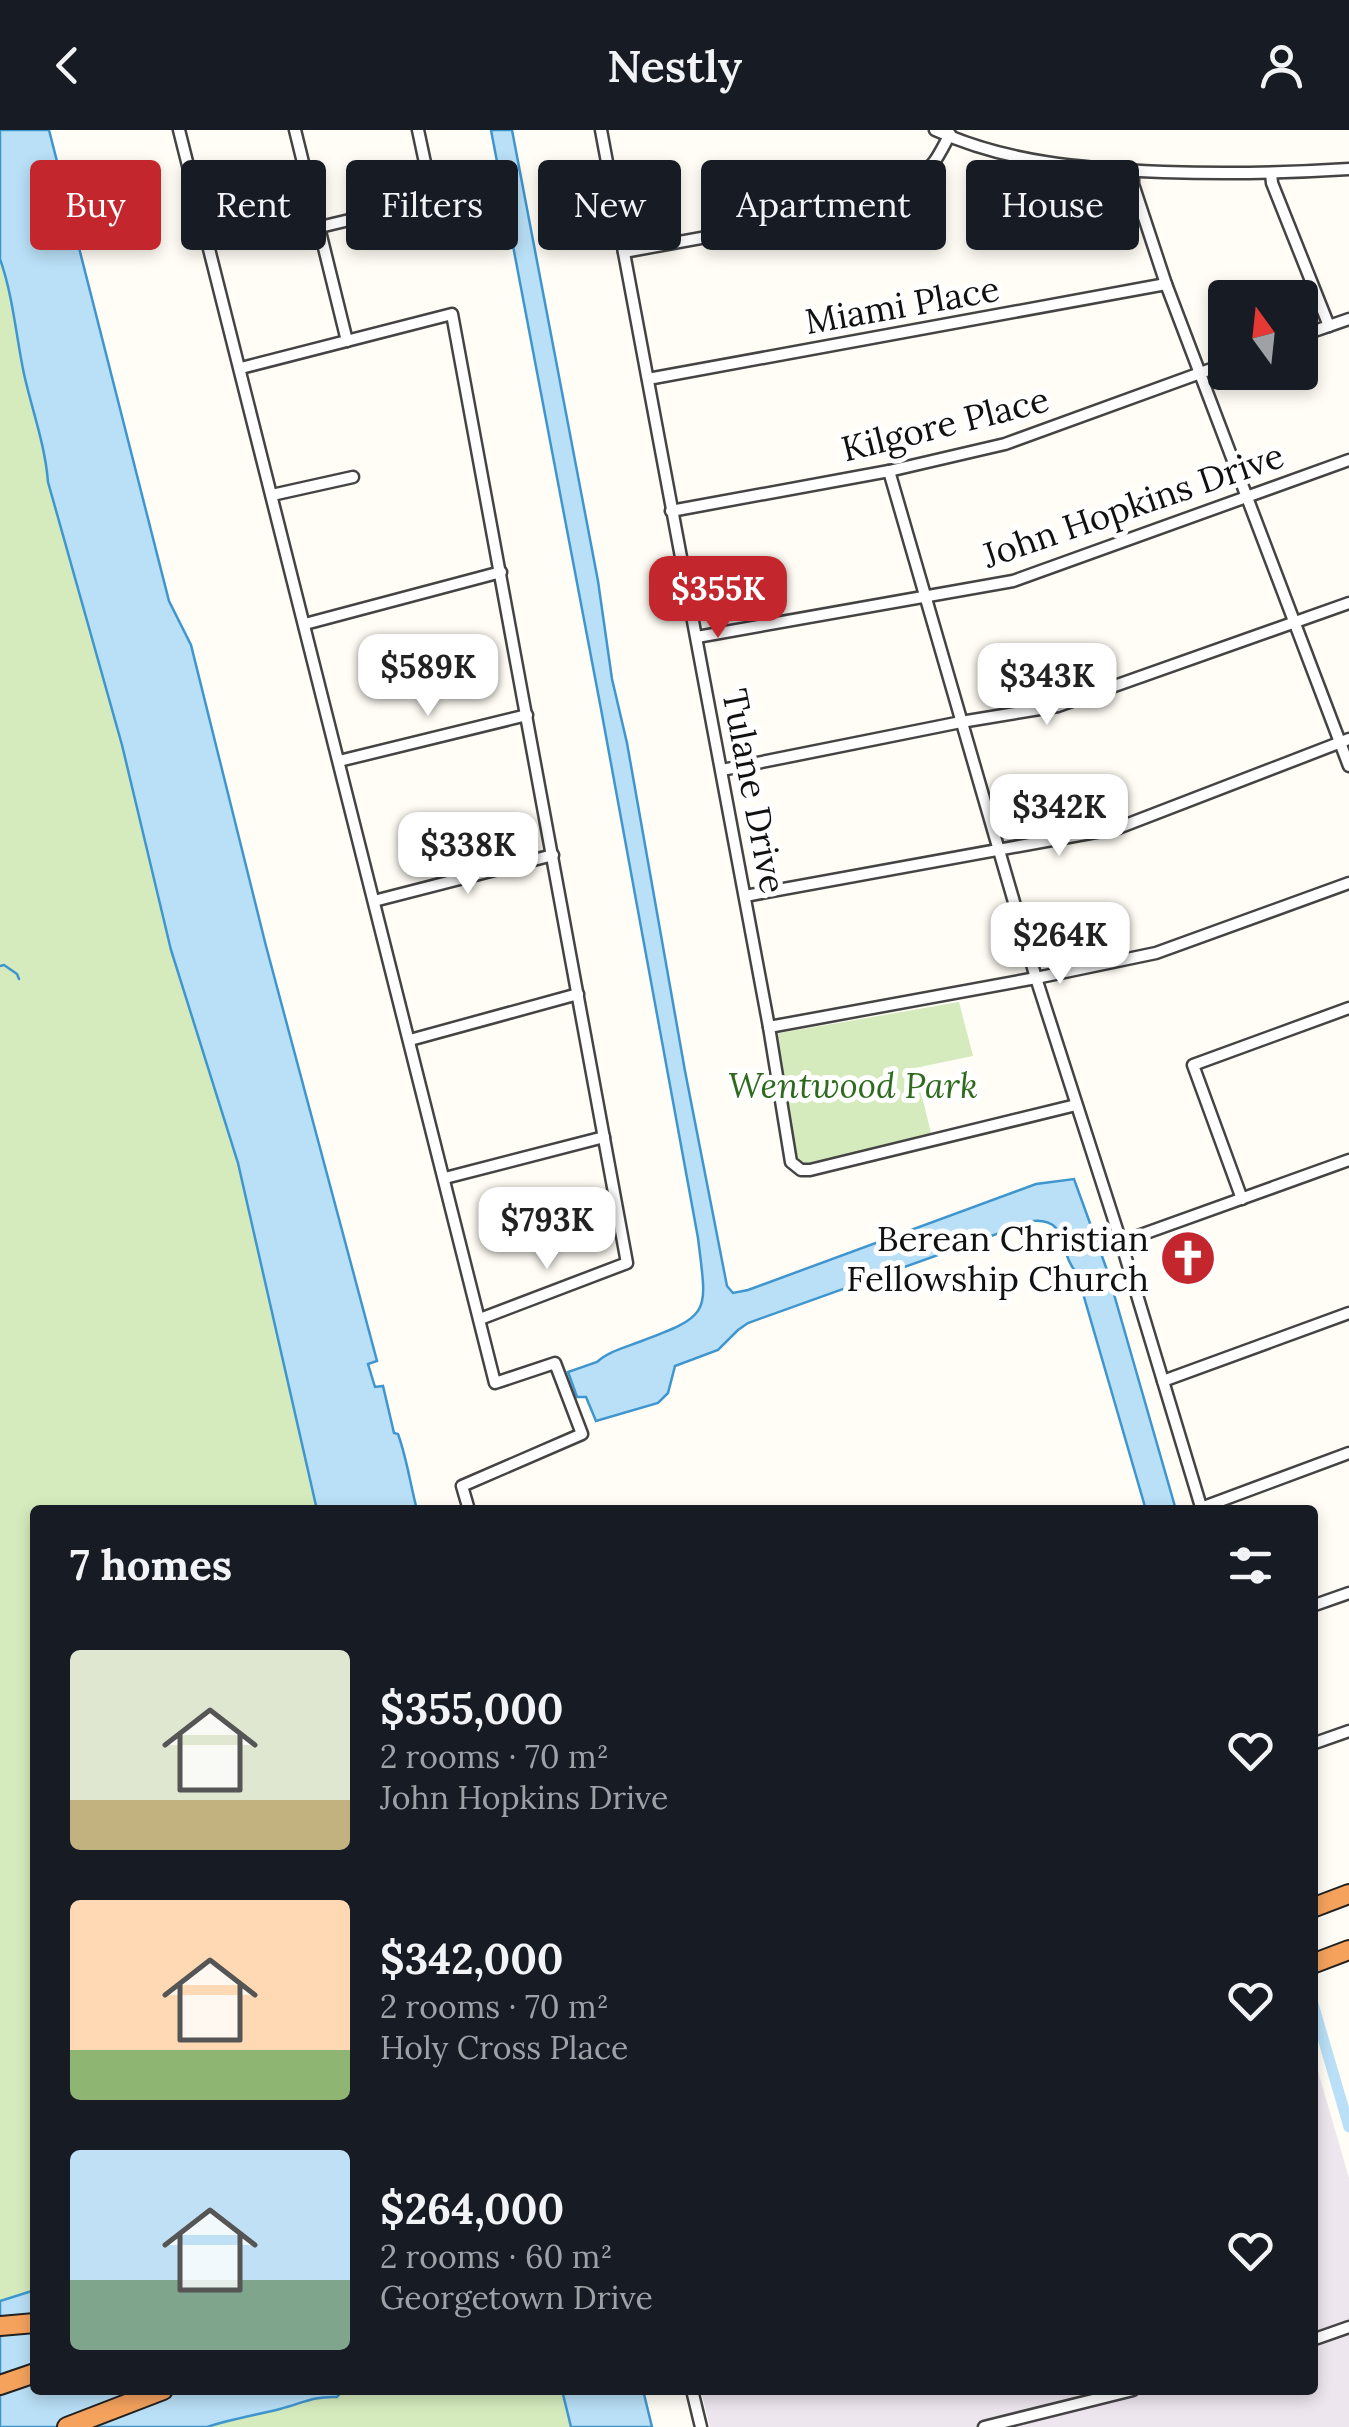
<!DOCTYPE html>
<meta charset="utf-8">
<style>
:root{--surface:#171b24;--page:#20242c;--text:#f1f3f6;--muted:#9ea1a6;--accent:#c4262e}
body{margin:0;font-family:Lora,serif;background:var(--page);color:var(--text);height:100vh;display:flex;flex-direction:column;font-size:38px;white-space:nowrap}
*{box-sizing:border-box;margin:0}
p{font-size:32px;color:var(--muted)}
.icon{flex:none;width:55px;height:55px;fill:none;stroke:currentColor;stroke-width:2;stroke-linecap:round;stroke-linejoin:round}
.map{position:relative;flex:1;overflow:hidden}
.panel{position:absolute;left:30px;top:1375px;width:1288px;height:890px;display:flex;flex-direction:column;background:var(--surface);border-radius:10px;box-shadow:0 5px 15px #0003}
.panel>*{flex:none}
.top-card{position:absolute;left:30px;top:30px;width:1290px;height:90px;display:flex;gap:20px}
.needle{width:65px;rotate:345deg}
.tools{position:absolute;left:1208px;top:150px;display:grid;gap:20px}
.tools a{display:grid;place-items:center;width:110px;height:110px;border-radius:10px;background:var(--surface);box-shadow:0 5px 15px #0003;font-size:50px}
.price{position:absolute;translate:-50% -85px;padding:0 22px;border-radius:20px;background:#fff;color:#222;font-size:32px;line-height:65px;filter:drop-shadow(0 2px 5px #0008)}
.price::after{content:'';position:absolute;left:50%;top:60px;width:30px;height:22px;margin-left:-15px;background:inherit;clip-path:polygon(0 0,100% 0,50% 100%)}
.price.on{background:var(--accent);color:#fff}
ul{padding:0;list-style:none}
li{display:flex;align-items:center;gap:30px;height:250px;padding:0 40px}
li span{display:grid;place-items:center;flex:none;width:280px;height:200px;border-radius:10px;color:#555}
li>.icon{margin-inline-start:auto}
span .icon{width:120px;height:120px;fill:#fffc;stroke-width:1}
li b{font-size:42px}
h2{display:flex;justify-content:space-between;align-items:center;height:120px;padding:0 40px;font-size:42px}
.chip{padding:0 35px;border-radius:10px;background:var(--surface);box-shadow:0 5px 15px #0003;font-size:35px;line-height:90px}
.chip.on{background:var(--accent);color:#fff}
header{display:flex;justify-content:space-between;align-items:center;height:130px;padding:0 40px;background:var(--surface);font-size:45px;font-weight:600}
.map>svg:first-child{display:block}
.industrial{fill:#eee6ef}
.green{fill:#d5ebbd}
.water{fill:#b9e0f7;stroke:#3f96cf;stroke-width:2.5}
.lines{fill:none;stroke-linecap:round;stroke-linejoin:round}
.stream{stroke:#3f96cf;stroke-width:2.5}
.canal{stroke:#b9e0f7;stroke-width:11}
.street-casing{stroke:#444;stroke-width:15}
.highway-casing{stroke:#222;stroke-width:22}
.street{stroke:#fff;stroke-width:10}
.highway{stroke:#f5a25d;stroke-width:18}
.labels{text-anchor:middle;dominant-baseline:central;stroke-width:10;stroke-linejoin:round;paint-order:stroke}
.street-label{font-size:35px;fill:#111;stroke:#fff}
.park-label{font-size:35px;font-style:italic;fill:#2f6b1f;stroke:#fff}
.poi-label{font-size:35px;fill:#111;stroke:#fff;text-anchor:end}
</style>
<header><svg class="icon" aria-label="back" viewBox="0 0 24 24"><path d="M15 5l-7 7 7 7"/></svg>Nestly<svg class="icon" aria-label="person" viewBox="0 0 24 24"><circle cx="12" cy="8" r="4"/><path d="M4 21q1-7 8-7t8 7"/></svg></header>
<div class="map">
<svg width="1349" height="2297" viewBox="0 0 1349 2297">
<rect width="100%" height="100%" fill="#fffdf5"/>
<!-- industrial -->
<path class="industrial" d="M1313,1924L1349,2048V2297H710L701,2260H1312Z"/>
<!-- green -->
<g class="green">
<path d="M0,129C13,166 16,206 24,244C32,280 45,315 48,352L122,615L171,820L238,1033L317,1380H35V2160L0,2171Z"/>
<path d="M959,872L973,926L915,938L931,1003L802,1035L797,1029L774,904Z"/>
<path d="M343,2260H561L570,2297H207L233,2288L286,2278L321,2266L331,2267Z"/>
</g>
<!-- water -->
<g class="water">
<path d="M0,0H49L169,471L191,515L266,816L377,1231L368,1234L375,1257L383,1256L394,1303L398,1304C407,1329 410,1353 417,1380H317L238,1033L171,820L122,615L48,352C45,314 32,280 24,244C16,206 13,166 0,129Z"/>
<path d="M491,0H512L598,451L612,549L627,613L685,941L727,1156L733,1163L748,1160L1036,1054L1074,1049L1107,1140L1176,1380H1146L1077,1143C1058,1124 1070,1088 1033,1091L748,1193L738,1200L718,1220L675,1236L668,1263L658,1273L596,1291L586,1267H577L568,1242L597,1232C608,1222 623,1218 639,1212C713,1185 707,1183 698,1108L601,579Z"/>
<path d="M35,2160V2260H343L337,2267C313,2266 303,2273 280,2279C256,2285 231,2289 207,2297H0V2171Z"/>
<path d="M562,2260H643L652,2297H571Z"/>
</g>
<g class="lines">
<!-- stream -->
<path class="stream" d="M0,836L4,835L17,844L19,849"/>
<!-- canal -->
<path class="canal" d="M1313,1874L1349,1997"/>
<!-- street casing -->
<g class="street-casing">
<g id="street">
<path d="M179,0L495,1253L555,1233L582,1304L462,1356L469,1380"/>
<path d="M295,0L347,211"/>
<path d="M601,0L769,897L791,1032L801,1040H810L1076,975"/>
<path d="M935,0C1007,33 1084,39 1163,42C1225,44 1287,43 1349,39"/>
<path d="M1133,41V54L1166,154L1349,636"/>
<path d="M1271,43L1272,53L1329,196"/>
<path d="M320,97L433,70L418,0"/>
<path d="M624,122L811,88C852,78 906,65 934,32C940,24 945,13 950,4"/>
<path d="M1300,206L1349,189"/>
<path d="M241,238L452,184L627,1133L480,1189"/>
<path d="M648,249L1166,154"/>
<path d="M889,341L1036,848L1121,1112L1202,1380"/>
<path d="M272,365L353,347"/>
<path d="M671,381L889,341L1005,314L1225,234"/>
<path d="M305,494L501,442"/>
<path d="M697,507L1013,451L1349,330"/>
<path d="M339,631L527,585"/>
<path d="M722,640L961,592L1058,576L1349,473"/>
<path d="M745,766L1118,698L1349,609"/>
<path d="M374,771L553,725"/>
<path d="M769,897L1036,848L1156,823L1349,753"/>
<path d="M410,910L578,864"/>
<path d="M445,1048L604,1007"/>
<path d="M1242,1069L1193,935L1349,878"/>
<path d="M1121,1112L1349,1030"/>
<path d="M1163,1251L1349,1183"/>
<path d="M1201,1378L1349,1323"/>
<path d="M1312,1476L1349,1463"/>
<path d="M1312,1614L1349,1601"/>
<path d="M1312,2210L1349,2197"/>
<path d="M692,2260L701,2297"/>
<path d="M984,2297L1133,2260"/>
</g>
</g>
<!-- highway casing -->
<g class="highway-casing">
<g id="highway">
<path d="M1312,1778L1349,1764"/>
<path d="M1312,1834L1349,1820"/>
<path d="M0,2196L35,2193"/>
<path d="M0,2255L35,2243"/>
<path d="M67,2297L163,2260"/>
</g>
</g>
<!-- street -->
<use href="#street" class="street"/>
<!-- highway -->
<use href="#highway" class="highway"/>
</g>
<!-- icons -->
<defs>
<g id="church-disc" transform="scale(2.875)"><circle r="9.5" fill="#c4262e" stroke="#fff"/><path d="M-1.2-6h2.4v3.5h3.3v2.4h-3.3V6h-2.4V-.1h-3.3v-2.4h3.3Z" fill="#fff"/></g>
</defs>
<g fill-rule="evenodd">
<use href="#church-disc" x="1188" y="1128"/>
</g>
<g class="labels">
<!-- street labels -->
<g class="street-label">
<text transform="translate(902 175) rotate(-10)">Miami Place</text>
<text transform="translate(945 294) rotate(-14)">Kilgore Place</text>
<text transform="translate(1133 375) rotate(-19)">John Hopkins Drive</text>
<text transform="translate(754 661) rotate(79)">Tulane Drive</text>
</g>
<!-- park labels -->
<g class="park-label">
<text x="853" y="955">Wentwood Park</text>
</g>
<!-- poi labels -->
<g class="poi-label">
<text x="1149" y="1108">Berean Christian<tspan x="1149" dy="40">Fellowship Church</tspan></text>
</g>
</g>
</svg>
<div class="tools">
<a><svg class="needle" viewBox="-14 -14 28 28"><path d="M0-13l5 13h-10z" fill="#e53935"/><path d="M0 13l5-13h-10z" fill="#9ea1a6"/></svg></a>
</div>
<b class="price on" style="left:718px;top:511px">$355K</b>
<b class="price" style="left:428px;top:589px">$589K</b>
<b class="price" style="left:1047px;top:598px">$343K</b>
<b class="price" style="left:1059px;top:729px">$342K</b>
<b class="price" style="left:468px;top:767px">$338K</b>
<b class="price" style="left:1060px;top:857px">$264K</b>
<b class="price" style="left:547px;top:1142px">$793K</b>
<div class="top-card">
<a class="chip on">Buy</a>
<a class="chip">Rent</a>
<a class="chip">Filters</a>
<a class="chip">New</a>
<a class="chip">Apartment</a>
<a class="chip">House</a>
</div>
<section class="panel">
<h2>7 homes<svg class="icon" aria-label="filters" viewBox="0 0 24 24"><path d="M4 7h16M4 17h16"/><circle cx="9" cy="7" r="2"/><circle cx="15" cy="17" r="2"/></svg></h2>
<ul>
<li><span style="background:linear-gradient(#dfe7d0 75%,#c2b280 0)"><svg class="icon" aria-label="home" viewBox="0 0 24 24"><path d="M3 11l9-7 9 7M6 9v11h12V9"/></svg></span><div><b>$355,000</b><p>2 rooms · 70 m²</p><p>John Hopkins Drive</p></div><svg class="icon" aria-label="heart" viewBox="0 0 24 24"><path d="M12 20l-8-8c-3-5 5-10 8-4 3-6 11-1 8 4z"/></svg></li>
<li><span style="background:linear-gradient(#ffd9b3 75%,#8fb573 0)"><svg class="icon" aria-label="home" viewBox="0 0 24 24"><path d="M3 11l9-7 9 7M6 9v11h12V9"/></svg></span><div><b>$342,000</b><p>2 rooms · 70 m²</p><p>Holy Cross Place</p></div><svg class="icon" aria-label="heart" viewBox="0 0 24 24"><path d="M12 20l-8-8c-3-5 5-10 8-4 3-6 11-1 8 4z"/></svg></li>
<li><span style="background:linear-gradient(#bfe0f5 65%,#7fa58c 0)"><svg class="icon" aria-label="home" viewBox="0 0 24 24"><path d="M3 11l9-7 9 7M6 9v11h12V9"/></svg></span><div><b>$264,000</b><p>2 rooms · 60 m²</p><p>Georgetown Drive</p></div><svg class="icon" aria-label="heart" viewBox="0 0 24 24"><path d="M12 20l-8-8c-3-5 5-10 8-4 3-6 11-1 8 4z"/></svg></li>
</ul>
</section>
</div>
